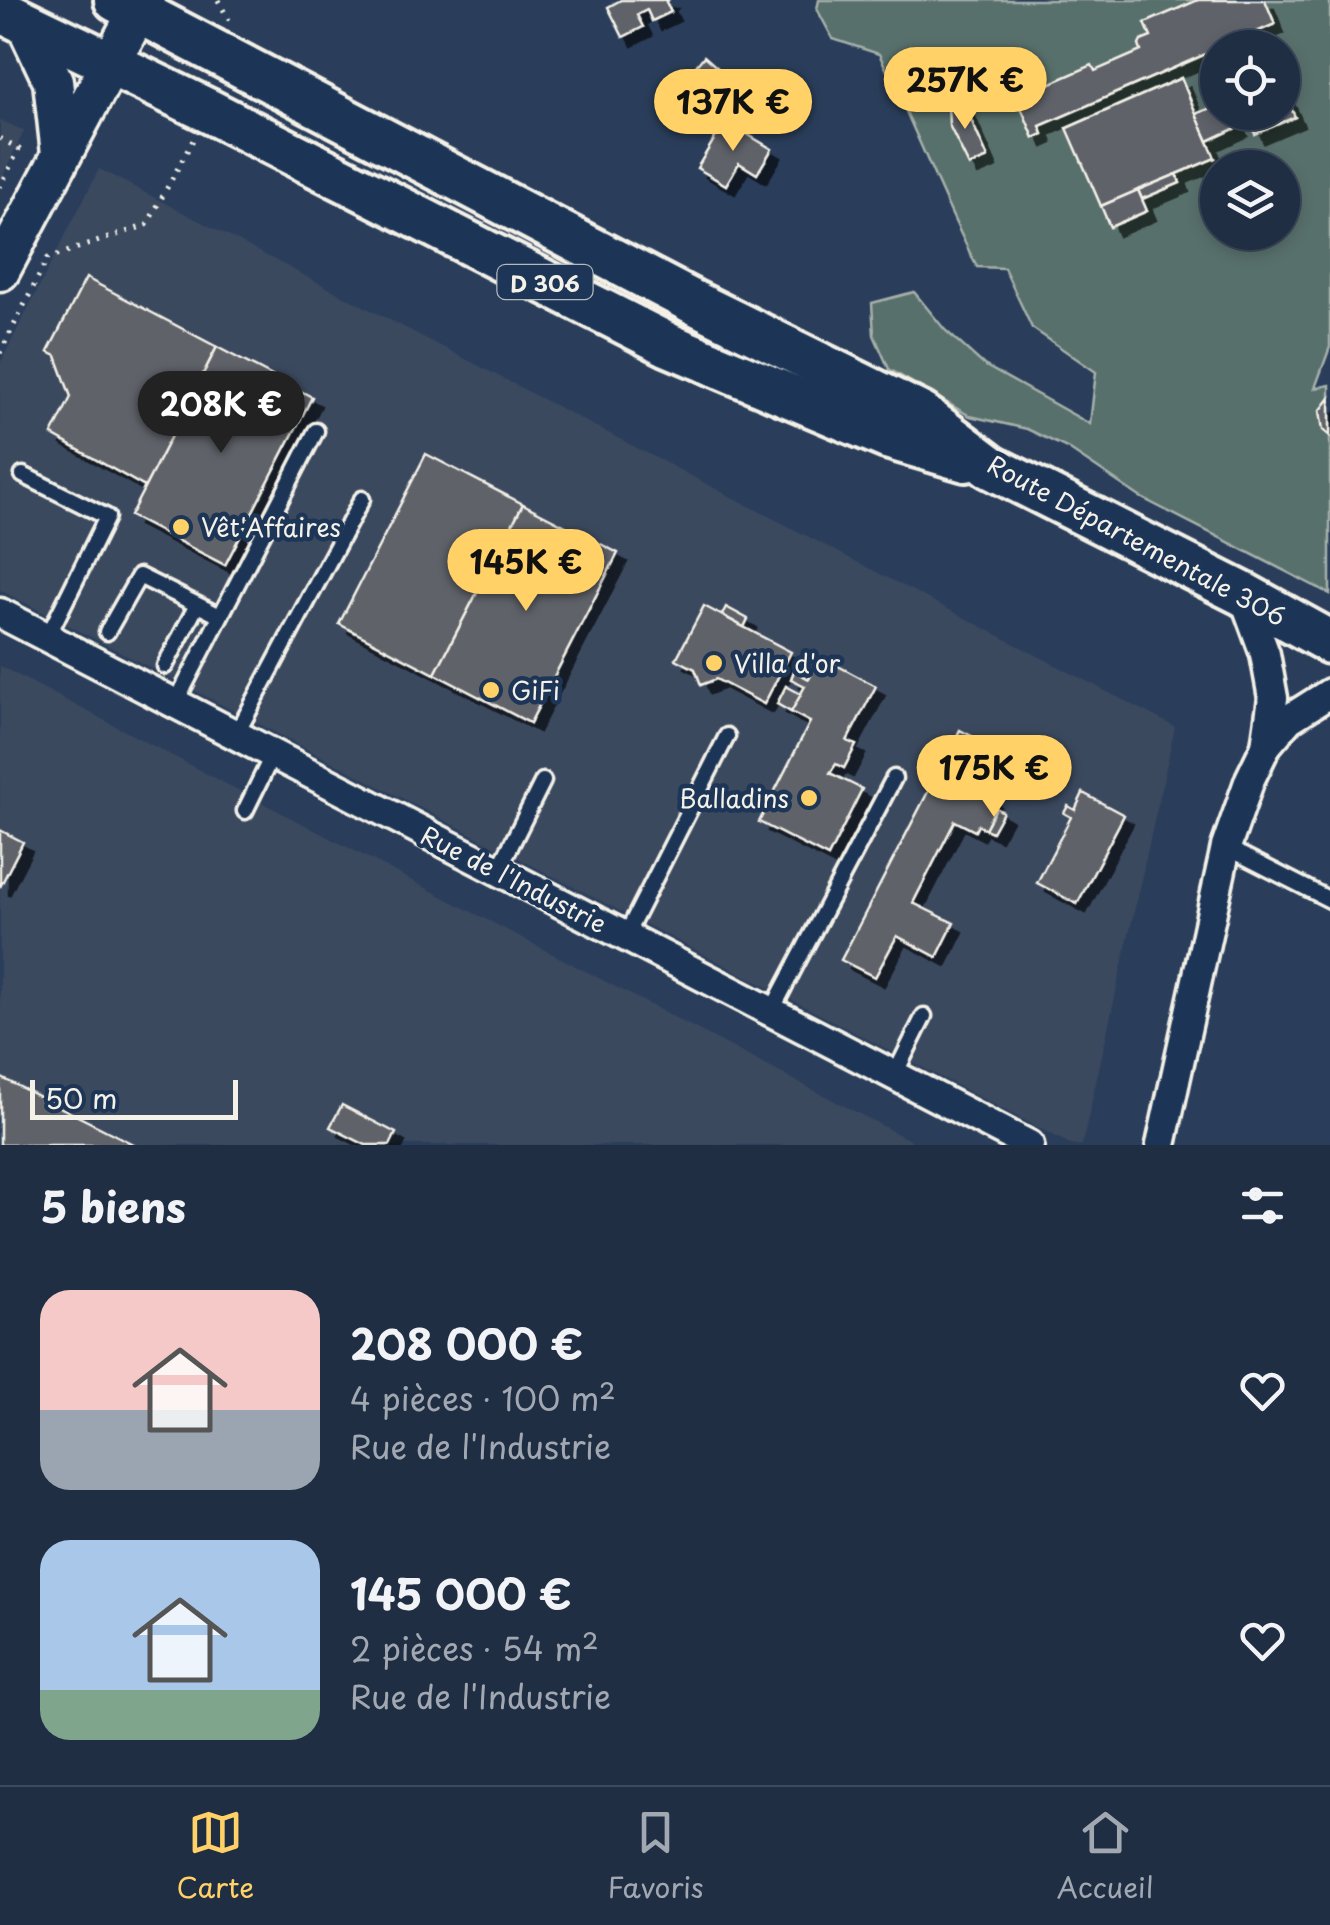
<!DOCTYPE html>
<html lang="fr">
<meta charset="utf-8">
<style>
:root{--surface:#202e44;--page:#28364b;--text:#f1f3f6;--muted:#a2a8b2;--line:#3d4a5d;--accent:#ffd166}
body{margin:0;font-family:"Playpen Sans",sans-serif;background:var(--page);color:var(--text);height:100vh;display:flex;flex-direction:column;font-size:38px;white-space:nowrap}
*{box-sizing:border-box;margin:0}
p{font-size:32px;color:var(--muted)}
.icon{flex:none;width:55px;height:55px;fill:none;stroke:currentColor;stroke-width:2;stroke-linecap:round;stroke-linejoin:round}
.map{position:relative;height:1145px;overflow:hidden}
.details{display:flex;flex-direction:column;background:var(--surface);flex:1}
.details>*{flex:none}
.controls{position:absolute;left:1200px;top:30px;display:grid;gap:20px}
.controls a{display:grid;place-items:center;width:100px;height:100px;border-radius:50%;background:var(--surface);box-shadow:0 5px 15px #0003,0 0 0 2px var(--line);font-size:50px}
.scale{position:absolute;left:30px;bottom:25px;width:208px;box-sizing:border-box;padding-left:10px;border:5px solid #f4f1e8;border-top:0;font-size:28px;line-height:35px;white-space:nowrap;color:#f4f1e8;-webkit-text-stroke:8px #1d3557;paint-order:stroke}
.price{position:absolute;translate:-50% -85px;padding:0 22px;border-radius:35px;background:var(--accent);color:#111;font-size:32px;line-height:65px;filter:drop-shadow(0 2px 5px #0008)}
.price::after{content:'';position:absolute;left:50%;top:60px;width:30px;height:22px;margin-left:-15px;background:inherit;clip-path:polygon(0 0,100% 0,50% 100%)}
.price.current{background:#222;color:#fff}
ul{padding:0;list-style:none}
li{display:flex;align-items:center;gap:30px;height:250px;padding:0 40px}
li span{display:grid;place-items:center;flex:none;width:280px;height:200px;border-radius:30px;color:#555}
li>.icon{margin-inline-start:auto}
span .icon{width:120px;height:120px;fill:#fffc;stroke-width:1}
li b{font-size:42px}
h2{display:flex;justify-content:space-between;align-items:center;height:120px;padding:0 40px;font-size:42px}
.menu{display:flex;justify-content:space-around;align-items:center;height:140px;border-top:2px solid var(--line);background:var(--surface);font-size:28px;color:var(--muted)}
.menu a{display:grid;justify-items:center;gap:5px}
.menu .current{color:var(--accent)}
.map>svg:first-child{display:block}
.built{fill:#3a495f}
.green{fill:#59706c;stroke:#a6b0aa;stroke-width:2.5;fill-rule:evenodd}
.building{fill:#5e6269;stroke:#f4f1e8;stroke-width:2.5;filter:url(#shadow)}
.lines{fill:none;stroke-linecap:round;stroke-linejoin:round}
.lane-casing{stroke:#f4f1e8;stroke-width:21}
.street-casing{stroke:#f4f1e8;stroke-width:35}
.secondary-casing{stroke:#f4f1e8;stroke-width:45}
.primary-casing{stroke:#f4f1e8;stroke-width:50}
.path{stroke:#f4f1e8;stroke-width:5;stroke-dasharray:2.5 8;stroke-linecap:butt}
.lane{stroke:#1d3557;stroke-width:14}
.street{stroke:#1d3557;stroke-width:28}
.secondary{stroke:#1d3557;stroke-width:38}
.primary{stroke:#1d3557;stroke-width:42}
.poi-dot{fill:#ffd166;stroke:#1d3557;stroke-width:4}
.labels{text-anchor:middle;dominant-baseline:central;stroke-width:9;stroke-linejoin:round;paint-order:stroke}
.shield{fill:#1d3557;stroke:#b4b9bc;stroke-width:2.5}
.shield-label{font-size:22px;font-weight:bold;fill:#f4f1e8}
.poi-label{font-size:25px;fill:#f4f1e8;stroke:#1d3557;text-anchor:start}
.street-label{font-size:25px;fill:#f4f1e8;stroke:#1d3557}
</style>
<div class="map">
<svg width="1330" height="1145" viewBox="0 0 1330 1145">
<defs>
<filter id="shadow"><feDropShadow dx="9" dy="9" stdDeviation="0" flood-color="#0009"/></filter>
</defs>
<rect width="100%" height="100%" fill="#2a3e5b"/>
<filter id="ink" filterUnits="userSpaceOnUse"><feTurbulence type="fractalNoise" baseFrequency=".01" numOctaves="2"/><feDisplacementMap in="SourceGraphic" scale="20" xChannelSelector="R" yChannelSelector="G"/><feConvolveMatrix kernelMatrix="1 2 1 2 8 2 1 2 1" color-interpolation-filters="sRGB"/></filter>
<g filter="url(#ink)">
<!-- built -->
<g class="built">
<path d="M0,120L24,131L0,182Z"/>
<path d="M99,169L1175,727L1082,1145H1072L0,590V364Z"/>
<path d="M0,666L687,1024L919,1145H0Z"/>
</g>
<!-- green -->
<path class="green" d="M819,0H1330V347L1315,388L1330,385V594L1140,497L1067,448L1027,429L970,416L889,369L874,335L872,303L914,292L945,330L984,365L1090,424L1096,372L1032,328L1004,268L977,267C941,197 914,124 879,54L833,39L817,9ZM1218,48H1282V112H1218ZM1218,168H1282V232H1218Z"/>
<!-- building -->
<g class="building">
<path d="M621,0H668L666,2L671,12L652,21L647,10L637,15L643,27L623,37L608,7Z"/>
<path d="M1198,0H1265L1275,24L1040,126L1043,134L1034,138L1017,98L1092,65L1095,71L1141,51L1139,45L1141,41L1151,37L1145,23Z"/>
<path d="M704,56L721,71L684,116L667,102Z"/>
<path d="M1181,78L1215,158L1101,206L1067,128Z"/>
<path d="M953,79L988,158L969,166L949,125L948,105L959,97Z"/>
<path d="M1282,88L1295,117L1255,134L1246,112L1263,115L1282,112Z"/>
<path d="M1218,105V112H1232L1238,127L1208,141L1196,114Z"/>
<path d="M725,121L772,149L757,174L739,163L726,185L697,168Z"/>
<path d="M1177,174L1180,183L1142,199L1138,190Z"/>
<path d="M1138,190L1147,211L1110,227L1101,206Z"/>
<path d="M86,278L217,347L145,487L52,435L71,397L56,356L48,352Z"/>
<path d="M217,347L312,397L225,565L130,516Z"/>
<path d="M1330,398V436L1323,430L1320,411Z"/>
<path d="M426,454L523,504L435,674L339,624Z"/>
<path d="M523,504L618,553L530,723L435,674Z"/>
<path d="M704,606L791,652L764,704L716,679L701,685L695,669L676,659Z"/>
<path d="M726,607L748,619L744,627L722,615Z"/>
<path d="M821,657L876,686L847,741L856,745L844,768L836,764L830,773L862,789L828,857L759,822L810,722L791,712L805,686L791,679L794,671L809,679Z"/>
<path d="M786,686L801,694L791,712L777,704Z"/>
<path d="M960,730L993,747L973,788L992,798L989,804L996,808L985,829L978,825L975,831L955,821L913,903L954,923L937,957L897,936L875,977L841,960Z"/>
<path d="M1083,793L1124,815L1077,904L1037,883L1071,817L1064,813L1068,806L1075,810Z"/>
<path d="M996,808L1003,812L992,832L985,829Z"/>
<path d="M0,830L23,842L0,887Z"/>
<path d="M0,1077L135,1145H0Z"/>
<path d="M342,1105L396,1133L390,1145H366L330,1127Z"/>
</g>
<g class="lines">
<!-- lane casing -->
<g class="lane-casing">
<g id="lane">
<path d="M23,475L107,517L47,638"/>
<path d="M107,632L139,576L220,616"/>
<path d="M165,666L197,605"/>
<path d="M175,704L316,431"/>
<path d="M236,735L362,499"/>
<path d="M245,811L273,754"/>
<path d="M1226,847L1330,900"/>
<path d="M498,871L543,781"/>
<path d="M625,937L727,736"/>
<path d="M771,1012L894,778"/>
<path d="M894,1076L924,1016"/>
</g>
</g>
<!-- street casing -->
<g class="street-casing">
<g id="street">
<path d="M1243,594L1265,654L1273,698L1266,746L1289,719L1330,693"/>
<path d="M0,613L1029,1145"/>
<path d="M1161,1145L1226,847L1250,779L1266,746"/>
</g>
</g>
<!-- secondary casing -->
<g class="secondary-casing">
<g id="secondary">
<path d="M26,24L53,81L61,154"/>
<path d="M0,271L144,0"/>
</g>
</g>
<!-- primary casing -->
<g class="primary-casing">
<g id="primary">
<path d="M116,0L693,302L921,414L991,467L1243,594L1330,642"/>
<path d="M0,10L209,111L669,345L887,437L966,460"/>
</g>
</g>
<!-- path -->
<g class="path">
<path d="M218,0L229,20"/>
<path d="M0,138L19,149L0,187"/>
<path d="M0,353L48,258L147,225L193,140"/>
</g>
<!-- lane -->
<use href="#lane" class="lane"/>
<!-- street -->
<use href="#street" class="street"/>
<!-- secondary -->
<use href="#secondary" class="secondary"/>
<!-- primary -->
<use href="#primary" class="primary"/>
</g>
</g>
<!-- markers -->
<g class="poi-dot">
<circle cx="181" cy="527" r="10"/>
<circle cx="714" cy="663" r="10"/>
<circle cx="491" cy="690" r="10"/>
<circle cx="809" cy="798" r="10"/>
</g>
<g class="labels">
<!-- shield labels -->
<rect class="shield" x="497.5" y="265" width="95" height="34" rx="8"/>
<g class="shield-label">
<text x="545" y="282">D 306</text>
</g>
<!-- poi labels -->
<g class="poi-label">
<text x="201" y="527">Vêt'Affaires</text>
<text x="734" y="663">Villa d'or</text>
<text x="511" y="690">GiFi</text>
<text x="789" y="798" text-anchor="end">Balladins</text>
</g>
<!-- street labels -->
<g class="street-label">
<text transform="translate(1137 540) rotate(28)">Route Départementale 306</text>
<text transform="translate(514 879) rotate(27)">Rue de l'Industrie</text>
</g>
</g>
</svg>
<div class="controls">
<a><svg class="icon" aria-label="locate" viewBox="0 0 24 24"><circle cx="12" cy="12" r="6"/><path d="M12 2v4M12 18v4M2 12h4M18 12h4"/></svg></a>
<a><svg class="icon" aria-label="layers" viewBox="0 0 24 24"><path d="M12 4l9 5-9 5-9-5zM3 14l9 5 9-5"/></svg></a>
</div>
<div class="scale">50 m</div>
<b class="price" style="left:965px;top:132px">257K €</b>
<b class="price" style="left:733px;top:154px">137K €</b>
<b class="price current" style="left:221px;top:456px">208K €</b>
<b class="price" style="left:526px;top:614px">145K €</b>
<b class="price" style="left:994px;top:820px">175K €</b>
</div>
<section class="details">
<h2>5 biens<svg class="icon" aria-label="filters" viewBox="0 0 24 24"><path d="M4 7h16M4 17h16"/><circle cx="9" cy="7" r="2"/><circle cx="15" cy="17" r="2"/></svg></h2>
<ul>
<li><span style="background:linear-gradient(#f6c9c9 60%,#9aa5b1 0)"><svg class="icon" aria-label="home" viewBox="0 0 24 24"><path d="M3 11l9-7 9 7M6 9v11h12V9"/></svg></span><div><b>208 000 €</b><p>4 pièces · 100 m²</p><p>Rue de l'Industrie</p></div><svg class="icon" aria-label="heart" viewBox="0 0 24 24"><path d="M12 20l-8-8c-3-5 5-10 8-4 3-6 11-1 8 4z"/></svg></li>
<li><span style="background:linear-gradient(#a9c7e8 75%,#7fa58c 0)"><svg class="icon" aria-label="home" viewBox="0 0 24 24"><path d="M3 11l9-7 9 7M6 9v11h12V9"/></svg></span><div><b>145 000 €</b><p>2 pièces · 54 m²</p><p>Rue de l'Industrie</p></div><svg class="icon" aria-label="heart" viewBox="0 0 24 24"><path d="M12 20l-8-8c-3-5 5-10 8-4 3-6 11-1 8 4z"/></svg></li>
</ul>
</section>
<nav class="menu">
<a class="current"><svg class="icon" aria-label="map" viewBox="0 0 24 24"><path d="M3 6l6-2 6 2 6-2v14l-6 2-6-2-6 2zM9 4v14M15 6v14"/></svg>Carte</a>
<a><svg class="icon" aria-label="saved" viewBox="0 0 24 24"><path d="M7 4h10v16l-5-4-5 4z"/></svg>Favoris</a>
<a><svg class="icon" aria-label="home" viewBox="0 0 24 24"><path d="M3 11l9-7 9 7M6 9v11h12V9"/></svg>Accueil</a>
</nav>
